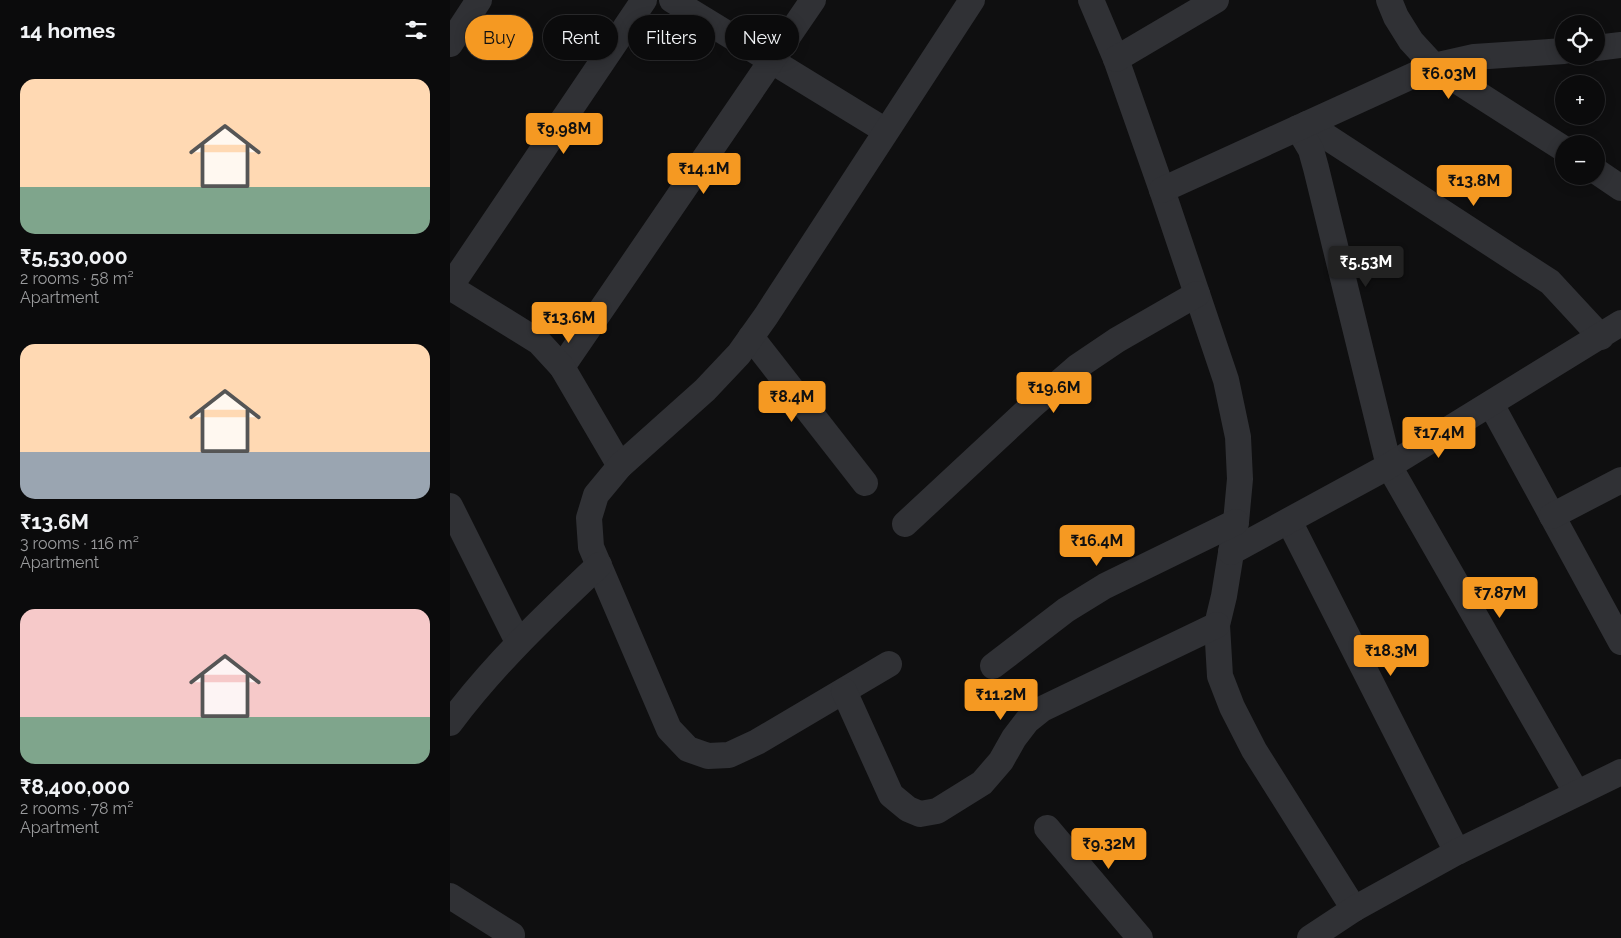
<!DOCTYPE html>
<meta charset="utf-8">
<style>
:root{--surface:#0b0b0c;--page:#19191a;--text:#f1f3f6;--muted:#9a9b9d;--line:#2b2b2d;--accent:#f59922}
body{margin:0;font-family:Raleway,sans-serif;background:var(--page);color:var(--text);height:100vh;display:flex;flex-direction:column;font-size:19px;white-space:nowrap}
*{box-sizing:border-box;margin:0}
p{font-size:16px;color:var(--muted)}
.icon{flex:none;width:28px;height:28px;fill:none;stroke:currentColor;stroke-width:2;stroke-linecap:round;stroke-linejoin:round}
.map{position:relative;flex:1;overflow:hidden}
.side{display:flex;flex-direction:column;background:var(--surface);width:450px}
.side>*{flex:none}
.banner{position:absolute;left:15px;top:15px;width:475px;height:45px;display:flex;gap:10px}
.tools{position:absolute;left:1105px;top:15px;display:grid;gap:10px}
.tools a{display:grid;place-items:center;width:50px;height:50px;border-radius:50%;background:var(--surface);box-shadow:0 2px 12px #0003,0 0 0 1px var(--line);font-size:25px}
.price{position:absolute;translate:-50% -42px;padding:0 11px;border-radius:5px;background:var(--accent);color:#111;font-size:16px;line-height:32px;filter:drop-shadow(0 1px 2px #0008)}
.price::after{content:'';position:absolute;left:50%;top:30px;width:15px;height:11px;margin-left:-8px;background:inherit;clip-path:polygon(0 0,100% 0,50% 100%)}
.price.selected{background:#222;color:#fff}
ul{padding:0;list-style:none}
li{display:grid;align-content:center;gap:10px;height:265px;padding:0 20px}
li span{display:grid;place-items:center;height:155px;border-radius:15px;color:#555}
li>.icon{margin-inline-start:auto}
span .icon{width:90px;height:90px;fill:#fffc;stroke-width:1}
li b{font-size:21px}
h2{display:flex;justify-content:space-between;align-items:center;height:60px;padding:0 20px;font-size:21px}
.tag{padding:0 18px;border-radius:22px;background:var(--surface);box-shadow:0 2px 12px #0003,0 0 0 1px var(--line);font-size:18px;line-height:45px}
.tag.selected{background:var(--accent);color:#111}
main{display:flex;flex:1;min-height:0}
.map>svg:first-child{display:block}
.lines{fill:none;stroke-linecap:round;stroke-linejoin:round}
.minor{stroke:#303135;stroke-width:26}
</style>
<main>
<section class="side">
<h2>14 homes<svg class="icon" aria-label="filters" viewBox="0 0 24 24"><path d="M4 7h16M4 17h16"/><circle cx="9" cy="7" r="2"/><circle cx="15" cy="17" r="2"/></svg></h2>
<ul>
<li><span style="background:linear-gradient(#ffd9b3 70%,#7fa58c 0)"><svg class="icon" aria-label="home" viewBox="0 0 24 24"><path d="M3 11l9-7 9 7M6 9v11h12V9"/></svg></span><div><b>₹5,530,000</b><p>2 rooms · 58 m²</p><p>Apartment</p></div></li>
<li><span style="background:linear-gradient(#ffd9b3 70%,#9aa5b1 0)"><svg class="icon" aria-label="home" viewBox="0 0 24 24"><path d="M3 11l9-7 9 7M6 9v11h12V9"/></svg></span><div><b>₹13.6M</b><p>3 rooms · 116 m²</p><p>Apartment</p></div></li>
<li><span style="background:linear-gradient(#f6c9c9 70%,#7fa58c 0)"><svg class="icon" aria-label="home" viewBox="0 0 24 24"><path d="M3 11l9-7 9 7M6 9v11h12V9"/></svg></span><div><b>₹8,400,000</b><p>2 rooms · 78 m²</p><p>Apartment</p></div></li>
</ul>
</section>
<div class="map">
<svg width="1171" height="938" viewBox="0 0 1171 938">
<rect width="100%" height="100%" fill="#0f0f10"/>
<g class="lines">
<!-- minor -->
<g class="minor">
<path d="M222,0L436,131"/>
<path d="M641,0L666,59L712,190L776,380L788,437L790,479L786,522L774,596L767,625L770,676L782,707L804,750L904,909"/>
<path d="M939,0L946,17L961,41L984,66L1114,149"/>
<path d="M0,44L29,0"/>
<path d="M1146,48L1171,45"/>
<path d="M666,59L766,0"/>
<path d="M857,124L1100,282L1151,337"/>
<path d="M848,128L861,150L866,168L939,466L1126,792"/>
<path d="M1146,171L1171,188"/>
<path d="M712,190L984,66L1024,57L1114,51"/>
<path d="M301,337L415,483"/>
<path d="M112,367L363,0"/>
<path d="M1041,404L1171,642"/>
<path d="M170,466L112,367L89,342L0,287L194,0"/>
<path d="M0,506L68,642"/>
<path d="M1102,516L1171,480"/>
<path d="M839,521L1007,852"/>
<path d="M455,524L582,406L627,367L667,340L747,294"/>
<path d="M781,552L939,466L1171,323"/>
<path d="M439,664L307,742L279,755L258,756L238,749L219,729L141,547L139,518L146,495L170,466L255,390L289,354L316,316L522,0"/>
<path d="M543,666L616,610L655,586L786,522"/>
<path d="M394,691L441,795L458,809L470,814L487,811L532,783L551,761L564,738L577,721L592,709L767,625"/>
<path d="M0,723C44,664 96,615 149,565"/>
<path d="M597,828L690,938"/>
<path d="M0,896L62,935"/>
<path d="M860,938L904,909L1007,852L1171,772"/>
</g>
</g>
</svg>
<div class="tools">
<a><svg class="icon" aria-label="locate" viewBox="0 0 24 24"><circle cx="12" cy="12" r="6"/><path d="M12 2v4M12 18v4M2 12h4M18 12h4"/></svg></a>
<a>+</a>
<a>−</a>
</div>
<b class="price" style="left:999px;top:100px">₹6.03M</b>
<b class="price" style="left:114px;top:155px">₹9.98M</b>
<b class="price" style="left:254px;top:195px">₹14.1M</b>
<b class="price" style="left:1024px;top:207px">₹13.8M</b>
<b class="price selected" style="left:916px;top:288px">₹5.53M</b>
<b class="price" style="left:119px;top:344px">₹13.6M</b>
<b class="price" style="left:604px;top:414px">₹19.6M</b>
<b class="price" style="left:342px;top:423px">₹8.4M</b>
<b class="price" style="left:989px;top:459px">₹17.4M</b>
<b class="price" style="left:647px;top:567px">₹16.4M</b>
<b class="price" style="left:1050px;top:619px">₹7.87M</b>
<b class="price" style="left:941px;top:677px">₹18.3M</b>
<b class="price" style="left:551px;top:721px">₹11.2M</b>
<b class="price" style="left:659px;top:870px">₹9.32M</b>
<div class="banner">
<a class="tag selected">Buy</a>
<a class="tag">Rent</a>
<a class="tag">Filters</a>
<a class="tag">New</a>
</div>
</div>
</main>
